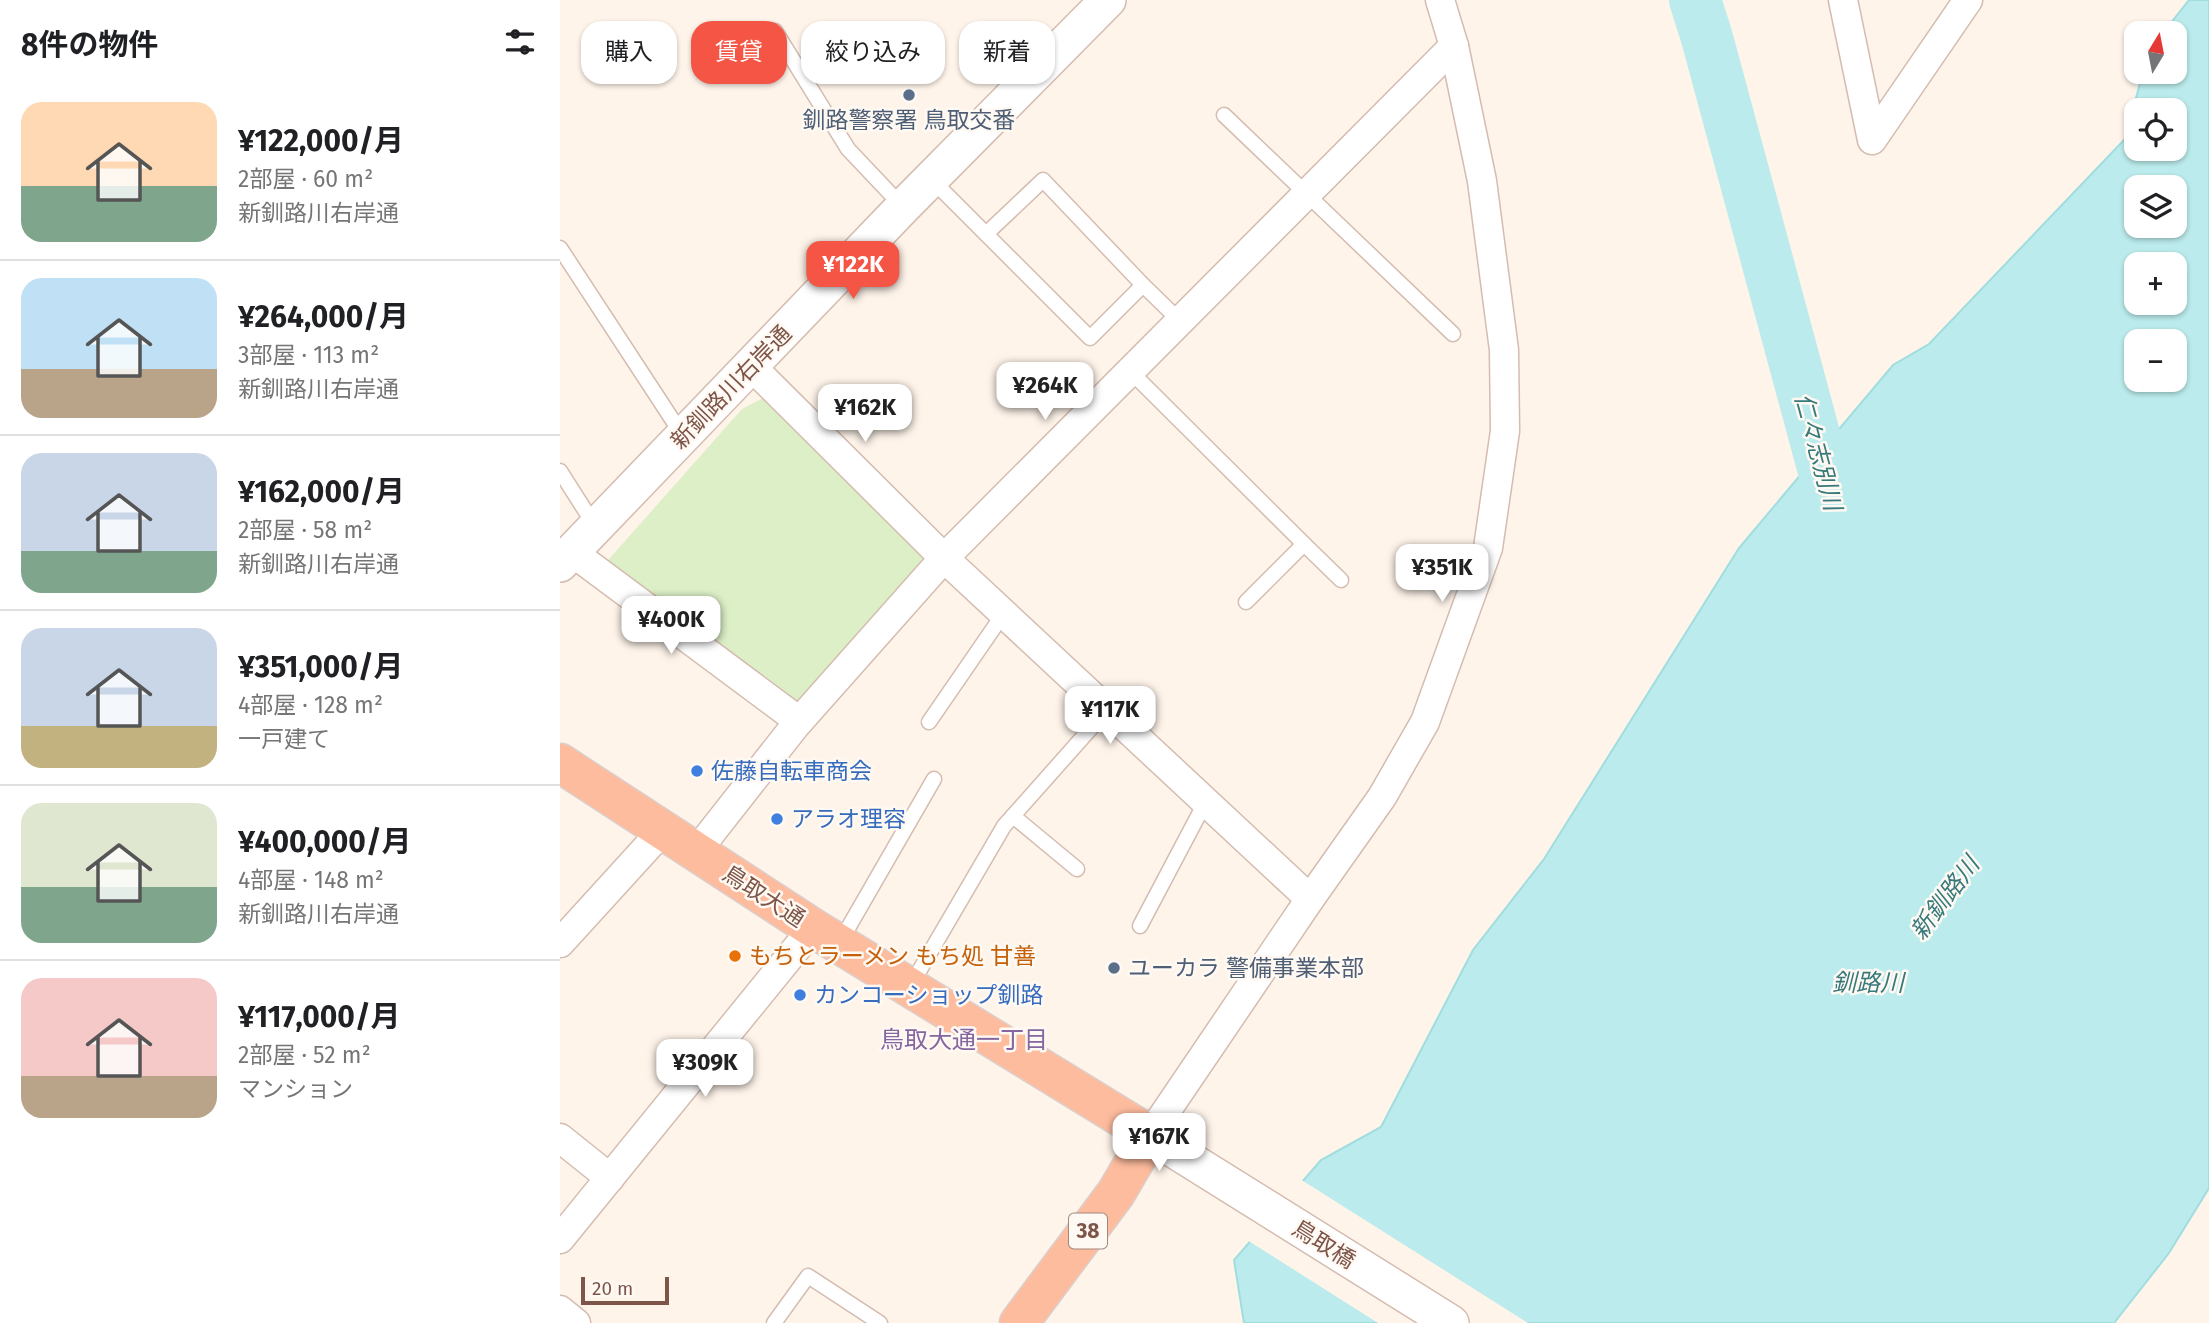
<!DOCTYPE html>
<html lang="ja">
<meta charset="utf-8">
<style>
:root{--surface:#fff;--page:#f2f2f2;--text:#202124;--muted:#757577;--line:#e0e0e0;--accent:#f45544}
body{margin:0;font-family:"Fira Sans","Noto Sans JP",sans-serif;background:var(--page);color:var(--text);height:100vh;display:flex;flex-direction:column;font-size:26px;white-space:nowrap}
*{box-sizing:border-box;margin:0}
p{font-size:23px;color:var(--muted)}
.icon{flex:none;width:38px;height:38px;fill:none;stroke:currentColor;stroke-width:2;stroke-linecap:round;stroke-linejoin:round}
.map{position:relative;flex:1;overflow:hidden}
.details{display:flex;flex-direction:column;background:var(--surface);width:560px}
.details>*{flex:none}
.hud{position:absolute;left:21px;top:21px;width:665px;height:63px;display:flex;gap:14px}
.needle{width:46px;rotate:10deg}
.tools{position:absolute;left:1564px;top:21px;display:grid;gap:14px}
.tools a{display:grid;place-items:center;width:63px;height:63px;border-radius:14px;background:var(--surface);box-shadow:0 2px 5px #0004;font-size:35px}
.scale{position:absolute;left:21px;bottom:18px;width:88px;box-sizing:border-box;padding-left:7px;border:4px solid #7e5549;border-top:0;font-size:19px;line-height:24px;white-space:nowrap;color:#7e5549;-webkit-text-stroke:5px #fff9f3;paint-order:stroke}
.price{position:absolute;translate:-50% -60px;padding:0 16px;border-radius:14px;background:#fff;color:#222;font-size:23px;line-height:46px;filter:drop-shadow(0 2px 4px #0008)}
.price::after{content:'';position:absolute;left:50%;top:42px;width:21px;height:16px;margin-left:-10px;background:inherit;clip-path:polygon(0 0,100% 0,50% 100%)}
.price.selected{background:var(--accent);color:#fff}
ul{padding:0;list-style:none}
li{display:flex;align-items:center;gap:21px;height:175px;padding:0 21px}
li+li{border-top:2px solid var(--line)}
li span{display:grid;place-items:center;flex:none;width:196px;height:140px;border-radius:21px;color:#555}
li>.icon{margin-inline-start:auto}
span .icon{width:84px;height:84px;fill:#fffc;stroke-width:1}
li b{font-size:30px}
h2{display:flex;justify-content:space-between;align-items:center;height:84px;padding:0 21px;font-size:30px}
.pill{padding:0 24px;border-radius:21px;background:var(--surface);box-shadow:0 2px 5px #0004;font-size:24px;line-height:63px}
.pill.selected{background:var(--accent);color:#fff}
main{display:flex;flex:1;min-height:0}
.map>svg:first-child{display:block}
.green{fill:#dcefc6}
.water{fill:#bbebec;stroke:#a0dddf;stroke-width:2;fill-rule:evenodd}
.pier{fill:#fef4ea}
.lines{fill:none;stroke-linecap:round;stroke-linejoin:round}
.river{stroke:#bbebec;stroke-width:52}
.service-casing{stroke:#d5bcb0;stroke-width:17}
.minor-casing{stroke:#d5bcb0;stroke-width:31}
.tertiary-casing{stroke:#d5bcb0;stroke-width:38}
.trunk-casing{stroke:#dbcfcc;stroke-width:41}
.service{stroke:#fff;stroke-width:14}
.minor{stroke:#fff;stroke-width:28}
.tertiary{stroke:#fff;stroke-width:35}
.trunk{stroke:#febc9e;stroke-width:38}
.service-dot{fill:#5c6f8a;stroke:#fff9f3;stroke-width:2.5}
.shop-dot{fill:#3f7fe0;stroke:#fff9f3;stroke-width:2.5}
.food-dot{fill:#e8710a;stroke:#fff9f3;stroke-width:2.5}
.labels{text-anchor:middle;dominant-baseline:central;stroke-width:5;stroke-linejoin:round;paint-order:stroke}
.shield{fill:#fff9f3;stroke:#a5867c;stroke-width:2}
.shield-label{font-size:21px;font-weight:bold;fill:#7e5549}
.service-label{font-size:23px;fill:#4e5e75;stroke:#fff9f3}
.street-label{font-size:23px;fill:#7e5549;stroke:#fff9f3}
.shop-label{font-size:23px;fill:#366cbe;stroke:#fff9f3;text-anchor:start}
.food-label{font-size:23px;fill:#c56008;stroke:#fff9f3;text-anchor:start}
.water-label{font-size:24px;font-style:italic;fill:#38797c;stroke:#fff9f3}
.neighbourhood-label{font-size:24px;fill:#8566a0;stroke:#fff9f3}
</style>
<main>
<section class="details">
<h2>8件の物件<svg class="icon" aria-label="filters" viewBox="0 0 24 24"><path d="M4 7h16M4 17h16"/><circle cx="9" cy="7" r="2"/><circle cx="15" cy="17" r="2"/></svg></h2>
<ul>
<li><span style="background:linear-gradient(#ffd9b3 60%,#7fa58c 0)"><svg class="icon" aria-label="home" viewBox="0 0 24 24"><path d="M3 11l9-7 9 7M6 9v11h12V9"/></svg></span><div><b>¥122,000/月</b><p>2部屋 · 60 m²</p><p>新釧路川右岸通</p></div></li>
<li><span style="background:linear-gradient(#bfe0f5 65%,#b9a48a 0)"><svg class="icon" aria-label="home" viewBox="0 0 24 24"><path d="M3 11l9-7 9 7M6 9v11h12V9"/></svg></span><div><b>¥264,000/月</b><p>3部屋 · 113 m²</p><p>新釧路川右岸通</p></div></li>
<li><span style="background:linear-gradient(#c9d6e8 70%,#7fa58c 0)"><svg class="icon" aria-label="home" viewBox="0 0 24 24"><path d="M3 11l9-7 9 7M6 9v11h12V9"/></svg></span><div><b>¥162,000/月</b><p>2部屋 · 58 m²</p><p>新釧路川右岸通</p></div></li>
<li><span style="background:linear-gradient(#c9d6e8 70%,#c2b280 0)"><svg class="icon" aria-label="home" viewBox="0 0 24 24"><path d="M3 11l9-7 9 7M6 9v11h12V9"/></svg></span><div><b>¥351,000/月</b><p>4部屋 · 128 m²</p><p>一戸建て</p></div></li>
<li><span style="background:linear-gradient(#dfe7d0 60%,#7fa58c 0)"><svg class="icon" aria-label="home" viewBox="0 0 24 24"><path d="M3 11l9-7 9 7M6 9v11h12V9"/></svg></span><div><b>¥400,000/月</b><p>4部屋 · 148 m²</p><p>新釧路川右岸通</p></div></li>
<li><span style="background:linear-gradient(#f6c9c9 70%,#b9a48a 0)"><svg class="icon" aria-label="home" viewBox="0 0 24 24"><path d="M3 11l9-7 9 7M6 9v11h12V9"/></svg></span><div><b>¥117,000/月</b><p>2部屋 · 52 m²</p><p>マンション</p></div></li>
</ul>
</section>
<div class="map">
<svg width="1649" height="1323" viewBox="0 0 1649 1323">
<rect width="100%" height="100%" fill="#fef4ea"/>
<!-- green -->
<path class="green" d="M211,394L373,558L231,710L42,567L182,409Z"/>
<!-- water -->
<path class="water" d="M1629,0H1649V1188L1609,1253L1554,1323H684L674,1260L761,1160L821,1127L913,950L984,859L1179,548L1333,365L1369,344L1565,139L1583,72H1615V33H1603ZM1577,110H1615V149H1577ZM1577,187H1615V226H1577ZM1577,264H1615V303H1577ZM1577,341H1615V380H1577Z"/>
<!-- pier -->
<path class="pier" d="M740,1179L968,1323H818L687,1240Z"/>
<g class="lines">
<!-- river -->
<path class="river" d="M1135,0L1147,38L1278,523"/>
<!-- service casing -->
<g class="service-casing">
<g id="service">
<path d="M215,31L288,149L342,206"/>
<path d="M664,115L893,334"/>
<path d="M371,179L530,338L583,285L620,321"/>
<path d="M426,234L483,180L583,285"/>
<path d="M0,248L123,436"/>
<path d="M570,371L744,544L686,602"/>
<path d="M0,471L35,526"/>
<path d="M744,544L781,580"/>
<path d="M369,722L444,613"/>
<path d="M453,816L517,869"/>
<path d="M580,926L646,801"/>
<path d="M280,942L374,779"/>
<path d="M351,985L444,826L547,710"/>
<path d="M214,1323L248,1276L320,1323"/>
</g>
</g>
<!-- minor casing -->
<g class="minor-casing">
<g id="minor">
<path d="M1283,0L1312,140L1408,0"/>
<path d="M191,366L384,558L750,899"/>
<path d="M12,552L239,721"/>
<path d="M136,852L235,726L384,558L894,46"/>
<path d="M0,943L103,830"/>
<path d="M590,1135L750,899L822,797L865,722L928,548L945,431L944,350L922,181L894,46L880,0"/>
<path d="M0,1138L50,1178"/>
<path d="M0,1239L253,928"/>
<path d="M0,1310L16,1323"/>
</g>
</g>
<!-- tertiary casing -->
<g class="tertiary-casing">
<g id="tertiary">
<path d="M0,564L343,207L548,0"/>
<path d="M590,1135L891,1323"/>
</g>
</g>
<!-- trunk casing -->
<g class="trunk-casing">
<path id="trunk" d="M0,763L253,928L590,1135L556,1193L459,1323"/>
</g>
<!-- service -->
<use href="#service" class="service"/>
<!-- minor -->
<use href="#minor" class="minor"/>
<!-- tertiary -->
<use href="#tertiary" class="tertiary"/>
<!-- trunk -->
<use href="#trunk" class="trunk"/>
</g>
<!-- markers -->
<g class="service-dot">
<circle cx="349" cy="95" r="7"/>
<circle cx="554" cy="968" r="7"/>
</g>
<g class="shop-dot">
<circle cx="137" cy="771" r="7"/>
<circle cx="217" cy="819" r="7"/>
<circle cx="240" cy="995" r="7"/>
</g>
<circle class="food-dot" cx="175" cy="956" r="7"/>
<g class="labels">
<!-- shield labels -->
<rect class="shield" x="509" y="1213.5" width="38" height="35" rx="5"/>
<g class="shield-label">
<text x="528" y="1231">38</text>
</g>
<!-- service labels -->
<g class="service-label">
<text x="349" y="120">釧路警察署 鳥取交番</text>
<text x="568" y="968" text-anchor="start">ユーカラ 警備事業本部</text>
</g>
<!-- street labels -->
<g class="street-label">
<text transform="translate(171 387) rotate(-46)">新釧路川右岸通</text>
<text transform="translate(204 896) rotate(33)">鳥取大通</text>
<text transform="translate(764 1244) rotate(32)">鳥取橋</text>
</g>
<!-- shop labels -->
<g class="shop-label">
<text x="151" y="771">佐藤自転車商会</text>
<text x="231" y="819">アラオ理容</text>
<text x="254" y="995">カンコーショップ釧路</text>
</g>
<!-- food labels -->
<g class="food-label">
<text x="189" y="956">もちとラーメン もち処 甘善</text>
</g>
<!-- water labels -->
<g class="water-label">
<text transform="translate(1258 452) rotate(75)">仁々志別川</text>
<text transform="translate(1385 898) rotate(-53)">新釧路川</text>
<text x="1308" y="983">釧路川</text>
</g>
<!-- neighbourhood labels -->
<g class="neighbourhood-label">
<text x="404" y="1040">鳥取大通一丁目</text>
</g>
</g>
</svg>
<div class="tools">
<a><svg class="needle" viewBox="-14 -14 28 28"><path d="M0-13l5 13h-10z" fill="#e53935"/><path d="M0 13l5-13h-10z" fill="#757577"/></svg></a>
<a><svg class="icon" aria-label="locate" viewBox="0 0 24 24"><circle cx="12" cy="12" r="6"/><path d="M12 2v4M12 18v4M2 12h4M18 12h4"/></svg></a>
<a><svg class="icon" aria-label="layers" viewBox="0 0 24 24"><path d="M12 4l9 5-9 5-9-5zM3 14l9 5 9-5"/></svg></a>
<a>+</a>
<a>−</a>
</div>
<div class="scale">20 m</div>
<b class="price selected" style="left:293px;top:301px">¥122K</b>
<b class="price" style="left:485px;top:422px">¥264K</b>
<b class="price" style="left:305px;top:444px">¥162K</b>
<b class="price" style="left:882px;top:604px">¥351K</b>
<b class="price" style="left:111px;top:656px">¥400K</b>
<b class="price" style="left:550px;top:746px">¥117K</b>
<b class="price" style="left:145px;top:1099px">¥309K</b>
<b class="price" style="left:599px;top:1173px">¥167K</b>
<div class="hud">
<a class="pill">購入</a>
<a class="pill selected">賃貸</a>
<a class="pill">絞り込み</a>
<a class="pill">新着</a>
</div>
</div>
</main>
